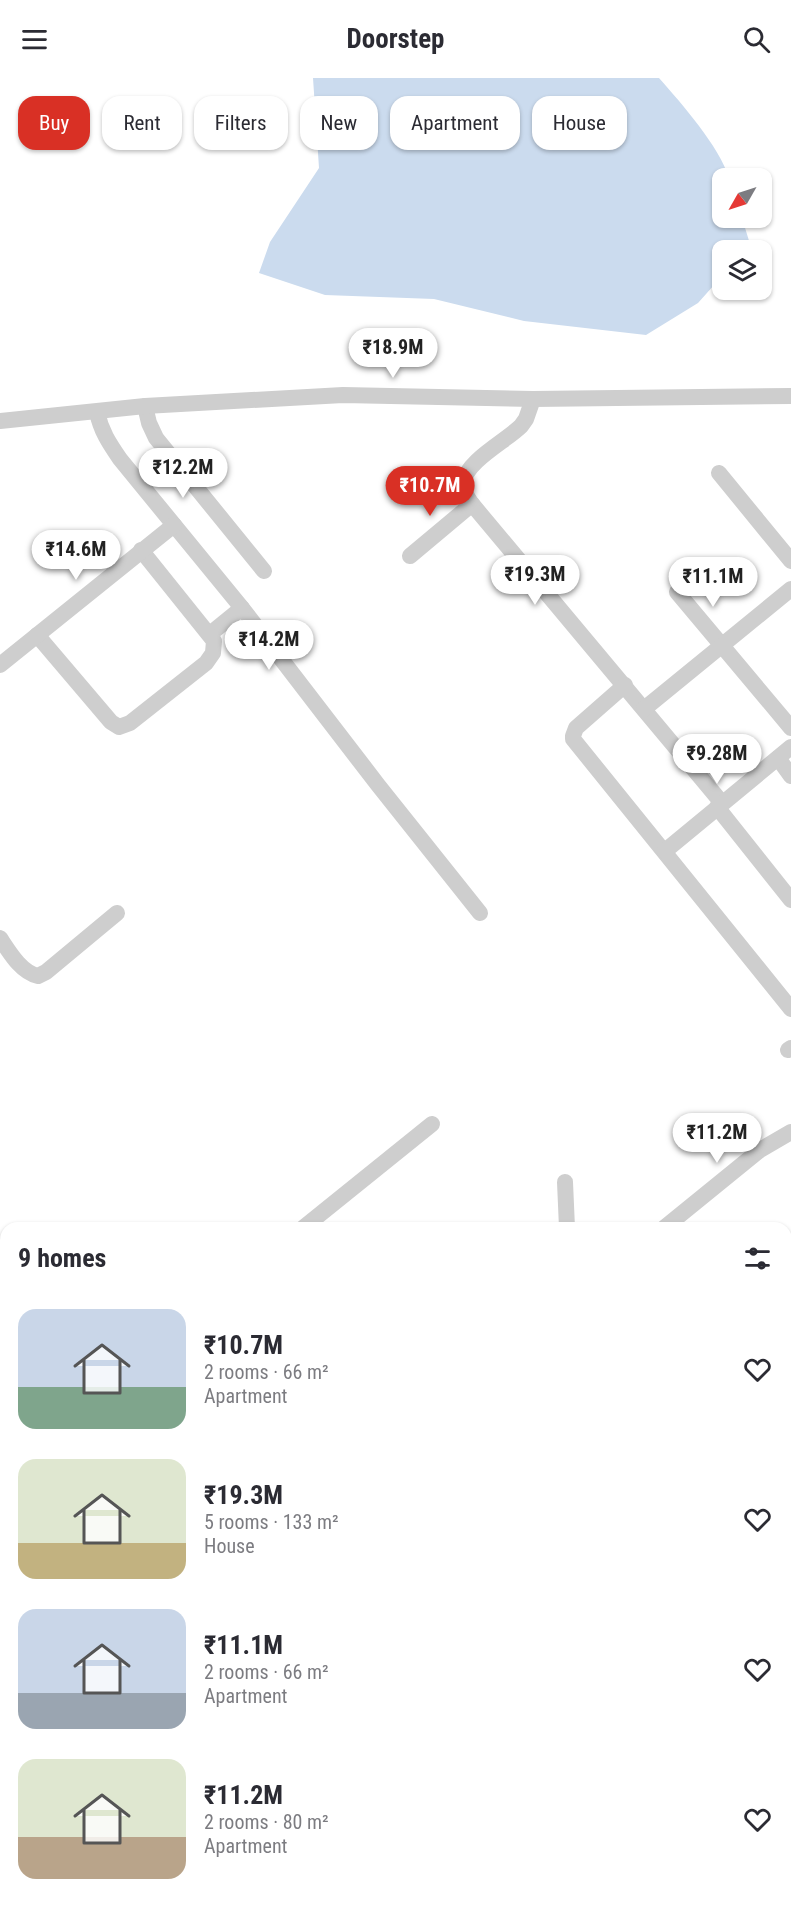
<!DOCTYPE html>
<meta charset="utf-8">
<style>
:root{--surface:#fff;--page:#f2f2f3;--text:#2b2b33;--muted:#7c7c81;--accent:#d93025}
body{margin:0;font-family:"Roboto Condensed",sans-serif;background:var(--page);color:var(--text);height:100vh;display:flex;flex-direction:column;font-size:22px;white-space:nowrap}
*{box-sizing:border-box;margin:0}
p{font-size:20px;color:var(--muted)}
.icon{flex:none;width:33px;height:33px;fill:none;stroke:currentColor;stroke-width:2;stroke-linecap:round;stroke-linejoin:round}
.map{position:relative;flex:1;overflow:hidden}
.drawer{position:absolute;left:0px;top:1144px;width:792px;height:686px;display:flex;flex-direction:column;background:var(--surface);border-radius:18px 18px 0 0;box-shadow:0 2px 4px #0004}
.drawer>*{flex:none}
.guide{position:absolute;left:18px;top:18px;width:756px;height:54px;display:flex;gap:12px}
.needle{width:39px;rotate:231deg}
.tools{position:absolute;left:712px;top:90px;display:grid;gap:12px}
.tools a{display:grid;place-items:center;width:60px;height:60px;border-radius:12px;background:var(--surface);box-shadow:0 2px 4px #0004;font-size:30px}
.price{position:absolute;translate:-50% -51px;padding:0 14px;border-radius:21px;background:#fff;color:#222;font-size:20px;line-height:39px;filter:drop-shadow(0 2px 3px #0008)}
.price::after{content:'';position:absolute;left:50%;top:36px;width:18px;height:14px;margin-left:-9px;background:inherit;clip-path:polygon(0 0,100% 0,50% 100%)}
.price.on{background:var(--accent);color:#fff}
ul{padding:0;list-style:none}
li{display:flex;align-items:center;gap:18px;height:150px;padding:0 18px}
li span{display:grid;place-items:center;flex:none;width:168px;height:120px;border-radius:18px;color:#555}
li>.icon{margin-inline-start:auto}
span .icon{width:72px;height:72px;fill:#fffc;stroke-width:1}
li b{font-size:26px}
h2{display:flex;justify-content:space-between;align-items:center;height:72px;padding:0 18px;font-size:26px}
.tag{padding:0 21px;border-radius:18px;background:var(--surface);box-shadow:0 2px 4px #0004;font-size:21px;line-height:54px}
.tag.on{background:var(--accent);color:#fff}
header{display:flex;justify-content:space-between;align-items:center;height:78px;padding:0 18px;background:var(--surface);font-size:27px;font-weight:700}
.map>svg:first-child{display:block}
.water{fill:#cbdbee}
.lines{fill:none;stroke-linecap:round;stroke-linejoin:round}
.street{stroke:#cecece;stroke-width:16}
.secondary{stroke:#bbb;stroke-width:24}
</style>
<header><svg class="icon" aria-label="menu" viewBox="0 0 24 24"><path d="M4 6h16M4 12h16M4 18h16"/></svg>Doorstep<svg class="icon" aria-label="search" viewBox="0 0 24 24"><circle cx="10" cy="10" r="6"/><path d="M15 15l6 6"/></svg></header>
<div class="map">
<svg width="791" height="1829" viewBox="0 0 791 1829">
<rect width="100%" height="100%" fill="#fff"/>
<!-- water -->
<path class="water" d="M313,0H659C682,26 719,68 729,100H723V140H742L750,166L745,172H723V197L698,225L646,257L524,243L434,221L325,217L259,195L270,164L319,90Z"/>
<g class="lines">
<!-- street -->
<g class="street">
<path d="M533,321L526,341L521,348C506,363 466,383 463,405C462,413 468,420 472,426L722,725"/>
<path d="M145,328L149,345L156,360L264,493"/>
<path d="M97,334C101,353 109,365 120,381L242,530L378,707L480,835"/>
<path d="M0,343L145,328L343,317L533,321L791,318"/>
<path d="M719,395L791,483"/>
<path d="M410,478L472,426"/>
<path d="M677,514L791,650"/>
<path d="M210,556L242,530"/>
<path d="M37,557L111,644L119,649L130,645L206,585L213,575L214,563L141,472"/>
<path d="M0,587L174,447"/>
<path d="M625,607L576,650L573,658V661L791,931"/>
<path d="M644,631L791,511"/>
<path d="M778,680L791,698"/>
<path d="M717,729L791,822"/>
<path d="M665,773L791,669"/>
<path d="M0,860C10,875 21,894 38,898L46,894L117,835"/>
<path d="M788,972L791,970"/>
<path d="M565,1104L567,1150"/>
<path d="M303,1150L432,1046"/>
<path d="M664,1150L760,1072L791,1054"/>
<path d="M786,1361L791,1367"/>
<path d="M0,1390L6,1386"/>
<path d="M786,1541L791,1537"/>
<path d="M0,1662L6,1671"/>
<path d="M129,1824L134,1829"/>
<path d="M489,1829L493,1824"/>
</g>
<!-- secondary -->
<g class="secondary">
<path d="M786,1802L791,1797"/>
<path d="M757,1829L763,1824"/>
</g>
</g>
</svg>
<div class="tools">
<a><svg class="needle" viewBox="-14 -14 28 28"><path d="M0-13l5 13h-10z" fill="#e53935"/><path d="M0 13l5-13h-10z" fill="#7c7c81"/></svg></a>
<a><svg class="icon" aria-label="layers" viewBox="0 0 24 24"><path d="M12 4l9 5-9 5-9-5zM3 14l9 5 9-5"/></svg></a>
</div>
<b class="price" style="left:393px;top:301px">₹18.9M</b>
<b class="price" style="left:183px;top:421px">₹12.2M</b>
<b class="price on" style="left:430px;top:439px">₹10.7M</b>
<b class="price" style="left:76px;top:503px">₹14.6M</b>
<b class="price" style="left:535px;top:528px">₹19.3M</b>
<b class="price" style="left:713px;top:530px">₹11.1M</b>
<b class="price" style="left:269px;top:593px">₹14.2M</b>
<b class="price" style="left:717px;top:707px">₹9.28M</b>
<b class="price" style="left:717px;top:1086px">₹11.2M</b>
<div class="guide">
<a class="tag on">Buy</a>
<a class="tag">Rent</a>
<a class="tag">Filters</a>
<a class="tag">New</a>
<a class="tag">Apartment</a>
<a class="tag">House</a>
</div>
<section class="drawer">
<h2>9 homes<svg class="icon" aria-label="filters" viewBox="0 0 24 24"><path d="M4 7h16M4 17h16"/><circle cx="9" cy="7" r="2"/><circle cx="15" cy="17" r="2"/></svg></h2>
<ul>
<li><span style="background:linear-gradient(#c9d6e8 65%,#7fa58c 0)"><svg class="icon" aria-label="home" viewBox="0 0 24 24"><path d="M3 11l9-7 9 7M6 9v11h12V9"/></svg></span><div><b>₹10.7M</b><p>2 rooms · 66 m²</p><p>Apartment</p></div><svg class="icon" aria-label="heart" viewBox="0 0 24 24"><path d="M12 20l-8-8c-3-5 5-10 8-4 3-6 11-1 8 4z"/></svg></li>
<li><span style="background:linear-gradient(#dfe7d0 70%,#c2b280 0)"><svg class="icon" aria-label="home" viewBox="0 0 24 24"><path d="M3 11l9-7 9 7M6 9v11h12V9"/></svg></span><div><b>₹19.3M</b><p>5 rooms · 133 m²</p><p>House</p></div><svg class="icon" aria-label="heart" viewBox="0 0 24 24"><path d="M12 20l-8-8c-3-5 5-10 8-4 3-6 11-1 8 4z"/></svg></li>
<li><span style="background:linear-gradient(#c9d6e8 70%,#9aa5b1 0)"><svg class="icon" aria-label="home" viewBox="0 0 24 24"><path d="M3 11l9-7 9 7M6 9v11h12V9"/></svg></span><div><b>₹11.1M</b><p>2 rooms · 66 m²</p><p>Apartment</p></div><svg class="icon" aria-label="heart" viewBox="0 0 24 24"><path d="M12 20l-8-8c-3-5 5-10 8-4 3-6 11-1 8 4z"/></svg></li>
<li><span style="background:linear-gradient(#dfe7d0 65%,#b9a48a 0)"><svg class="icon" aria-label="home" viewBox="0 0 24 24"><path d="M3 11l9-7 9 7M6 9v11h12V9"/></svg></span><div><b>₹11.2M</b><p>2 rooms · 80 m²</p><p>Apartment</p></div><svg class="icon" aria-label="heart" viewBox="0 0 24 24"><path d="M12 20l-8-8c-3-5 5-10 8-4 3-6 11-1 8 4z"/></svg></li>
</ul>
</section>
</div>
